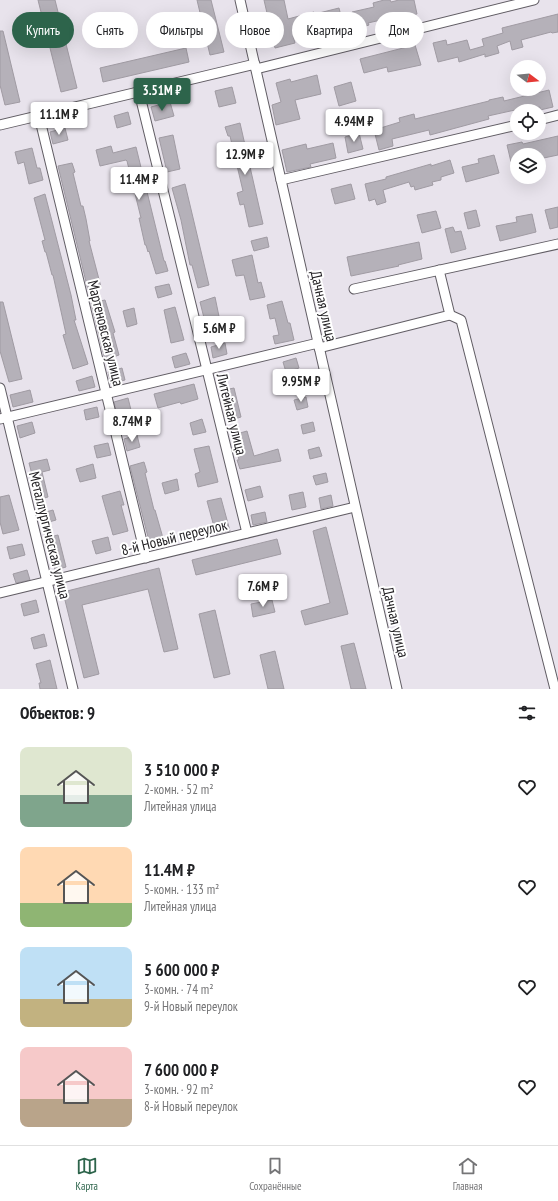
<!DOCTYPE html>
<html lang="ru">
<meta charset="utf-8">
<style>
:root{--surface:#fff;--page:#f2f2f2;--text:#202124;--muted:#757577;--line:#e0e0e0;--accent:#2d644b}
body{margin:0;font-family:"PT Sans Narrow",sans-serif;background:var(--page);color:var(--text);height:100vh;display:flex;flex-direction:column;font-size:15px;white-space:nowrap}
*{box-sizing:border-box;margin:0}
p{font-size:13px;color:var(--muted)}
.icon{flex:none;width:22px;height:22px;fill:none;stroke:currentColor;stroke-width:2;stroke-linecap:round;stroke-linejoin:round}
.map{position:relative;height:689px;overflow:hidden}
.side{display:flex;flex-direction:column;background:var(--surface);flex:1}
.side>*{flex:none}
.hud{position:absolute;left:12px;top:12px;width:534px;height:36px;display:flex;gap:8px}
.needle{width:26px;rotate:106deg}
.buttons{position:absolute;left:510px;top:60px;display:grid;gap:8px}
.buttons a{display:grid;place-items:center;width:36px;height:36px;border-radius:50%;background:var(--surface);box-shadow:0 4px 16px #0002;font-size:20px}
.price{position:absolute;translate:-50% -34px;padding:0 9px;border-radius:4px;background:#fff;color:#222;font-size:13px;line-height:26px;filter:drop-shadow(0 1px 2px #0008)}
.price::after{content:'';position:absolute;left:50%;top:24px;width:12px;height:9px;margin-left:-6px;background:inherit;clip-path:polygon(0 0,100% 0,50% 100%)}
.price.active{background:var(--accent);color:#fff}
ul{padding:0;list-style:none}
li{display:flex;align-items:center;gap:12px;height:100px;padding:0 20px}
li span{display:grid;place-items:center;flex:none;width:112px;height:80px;border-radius:8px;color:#555}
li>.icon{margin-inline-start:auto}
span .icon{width:48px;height:48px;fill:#fffc;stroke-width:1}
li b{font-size:17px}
h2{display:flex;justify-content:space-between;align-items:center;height:48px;padding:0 20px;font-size:17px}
.pill{padding:0 14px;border-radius:18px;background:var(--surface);box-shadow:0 4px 16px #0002;font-size:14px;line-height:36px}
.pill.active{background:var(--accent);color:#fff}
.dock{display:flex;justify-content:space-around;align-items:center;height:56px;border-top:1px solid var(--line);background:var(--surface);font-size:11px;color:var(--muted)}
.dock a{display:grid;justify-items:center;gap:2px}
.dock .active{color:var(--accent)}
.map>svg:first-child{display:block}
.building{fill:#b5b1b9;stroke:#a09ba3}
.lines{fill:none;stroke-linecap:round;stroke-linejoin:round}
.street-casing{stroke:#615d64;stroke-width:11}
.street{stroke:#fff;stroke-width:9}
.labels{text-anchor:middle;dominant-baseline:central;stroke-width:4;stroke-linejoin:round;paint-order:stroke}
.street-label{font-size:15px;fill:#242225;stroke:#fff}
</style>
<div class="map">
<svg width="558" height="689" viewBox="0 0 558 689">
<rect width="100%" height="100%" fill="#e8e3ec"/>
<!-- building -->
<g class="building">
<path d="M38,0H55L77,88L61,92Z"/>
<path d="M197,0H211L224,52L210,55Z"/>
<path d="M264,0H284L288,19L314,12L315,14L339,8L342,20H339L343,36L329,39L326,27L293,36L295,43L275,48Z"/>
<path d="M384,0H390L391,2L399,0H414L417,14L402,17V15L368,23L369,25L356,29L352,12L374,7L373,3Z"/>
<path d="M558,14V32L552,33L551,32L521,40L523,47L512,50L510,41L497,46L499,53L485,57V54L459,62L458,57L438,62L433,43L446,40L447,45L467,40L470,50L484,46L482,39L503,33L502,28Z"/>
<path d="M0,31H3L20,102L5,105L0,85Z"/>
<path d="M415,45L421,65L388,72L387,67L364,73L360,59Z"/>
<path d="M186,48L189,62L103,82L100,68Z"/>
<path d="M317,75L321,94L295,100L300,119L276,125L272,105L281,102L276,83L290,79L291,82Z"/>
<path d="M351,82L356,101L339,106L334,87Z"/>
<path d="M232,87L236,103L219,107L215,91Z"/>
<path d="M549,90L553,107L540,110V107L522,111H517L516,113L515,110L488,116L489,119L430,135L429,130L392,139L393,146L379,150L374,130L400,122L399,118L414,114L415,119L489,101V100L503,97L504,101Z"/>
<path d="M170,102L174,116L155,121L151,107Z"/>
<path d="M128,112L131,124L117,128L114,116Z"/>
<path d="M240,123L263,224L249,227L244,204L240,205L237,193L243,191L230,136H228L225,127Z"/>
<path d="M65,128L68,140L53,144L50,132Z"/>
<path d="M359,133L363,149L348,153L345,137Z"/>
<path d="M173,135L180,169L167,172L159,138Z"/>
<path d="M558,136V155L539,159V155H517V161L511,162L507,145L522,142L523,144Z"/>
<path d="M333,143L336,158L310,164L311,167L287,172L282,150L306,144L307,149Z"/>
<path d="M111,146L113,153L136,147L164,261H165L168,271L156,274L149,251L148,252L146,245H145L139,218H141L127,161L126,160L100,166L96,150Z"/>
<path d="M32,148L37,168H40L43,180L29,184L24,162L18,164L15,152Z"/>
<path d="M494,155L499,173L466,182L462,167L479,163L478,159Z"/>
<path d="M450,160L454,173L441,177V180L432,182L433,185L415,190L414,186L411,187L409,182L383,190L386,202L377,205L375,199L369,201L365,184L386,179V177L431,164V166Z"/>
<path d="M72,163L75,172L73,173L81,206H83L86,219L90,241H89L101,287L88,290L58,166Z"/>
<path d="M185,184L209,285L198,288L192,265H190L181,220L172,188Z"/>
<path d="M351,184L355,199L335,204L331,189Z"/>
<path d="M45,194L71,295L76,320H74L88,364L73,369L63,335L66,334L53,275H52L46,252H45L42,241L45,240L34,198Z"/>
<path d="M558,207V227L550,229L545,210Z"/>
<path d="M476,210L480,226L468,229L464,213Z"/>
<path d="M436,211L441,228L422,233L417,215Z"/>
<path d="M532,214L536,232L500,241L496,226L517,222L516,217Z"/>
<path d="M453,227L455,232L461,231L466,249L451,253L445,229Z"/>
<path d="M267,237L269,247L254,251L251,241Z"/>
<path d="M419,242L422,259L398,265L399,266L351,276L347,257Z"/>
<path d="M252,255L258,283L261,282L265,297L250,300L244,275L236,276L232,260Z"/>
<path d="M169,284L172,294L158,298L155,287Z"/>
<path d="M215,297L222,331L208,334L200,302Z"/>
<path d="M105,300L115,332L113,333L119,355L105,360L91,303Z"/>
<path d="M282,301L288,323H290L294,340L275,344L273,336L279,335L275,318L270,319L267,305Z"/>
<path d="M0,302H3L22,379L9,382L0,351Z"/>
<path d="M175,307L184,340L171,343L164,310Z"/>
<path d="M134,308L137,324L127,327L123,311Z"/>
<path d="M225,343L227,354L213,358L211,347Z"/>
<path d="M186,353L190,364L175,368L172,357Z"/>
<path d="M296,358L299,368L286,372L283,362Z"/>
<path d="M122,368L125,380L111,384L108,372Z"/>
<path d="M92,376L95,387L79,391L76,381Z"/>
<path d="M194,384L198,399L181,404L180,402L158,408L154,394Z"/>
<path d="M234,388L241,417L228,421L220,391Z"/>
<path d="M30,390L33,402L13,407L10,395Z"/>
<path d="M306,397L308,407L297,410L294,400Z"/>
<path d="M128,398L131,410L117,414L114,402Z"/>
<path d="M97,407L99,417L86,420L84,410Z"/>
<path d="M202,419L206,432L193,435L190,423Z"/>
<path d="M32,422L35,433L20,438L17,426Z"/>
<path d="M313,422L315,431L303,434L301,425Z"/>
<path d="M247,431L254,456L278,449L281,461L240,469L237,460H239L233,435Z"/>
<path d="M137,435L140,447L127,451L124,439Z"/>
<path d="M108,443L111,455L97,458L94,446Z"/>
<path d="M209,446L218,482L198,487L195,474L200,472L194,449Z"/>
<path d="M319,447L322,456L310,459L308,450Z"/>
<path d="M47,459L50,470L42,472L48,497L36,500L33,487L35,486L29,463Z"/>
<path d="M144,462L147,472L145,473L154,510H155L165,545L151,549L130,466Z"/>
<path d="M93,464L96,478L80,482L76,469Z"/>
<path d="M326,473L328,482L316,485L313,476Z"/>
<path d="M177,479L179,490L165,494L162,483Z"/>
<path d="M260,486L263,497L248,501L245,490Z"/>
<path d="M120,491L124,505H121L128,531L113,535L102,496Z"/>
<path d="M303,492L306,507L292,510L289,495Z"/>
<path d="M9,495L19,530L3,534L0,522V497Z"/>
<path d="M331,495L333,506L321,509L319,498Z"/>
<path d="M221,498L230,531L216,534L207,501Z"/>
<path d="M53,510L56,520L42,524L39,514Z"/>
<path d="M265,512L267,522L253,525L251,515Z"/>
<path d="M326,527L348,614L305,625L301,611L330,603L313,531Z"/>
<path d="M58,535L66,567L55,570L50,549H47L45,538Z"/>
<path d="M108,537L111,550L96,554L92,541Z"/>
<path d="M277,539L281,554L196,575L192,560Z"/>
<path d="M22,544L25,555L10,559L7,547Z"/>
<path d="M159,568L178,649L164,652L148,589L82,605L99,674L84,678L63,592Z"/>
<path d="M27,570L30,580L16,583L13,574Z"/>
<path d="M36,600L39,612L24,616L21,604Z"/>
<path d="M272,600L275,612L253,617L251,604Z"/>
<path d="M215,610L230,674L214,678L199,614Z"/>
<path d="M44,634L47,646L34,649L31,638Z"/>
<path d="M354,643L366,689H351L341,646Z"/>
<path d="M275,651L284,689H268L260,655Z"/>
<path d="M50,660L57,689H40L39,683H41L36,664Z"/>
</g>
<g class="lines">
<!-- street casing -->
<g class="street-casing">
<g id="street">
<path d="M240,0L397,689"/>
<path d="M256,69L534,0"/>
<path d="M139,92L247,533"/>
<path d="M39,116L146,558"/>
<path d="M539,120L558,115"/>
<path d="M0,125L255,64"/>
<path d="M281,180L517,125"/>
<path d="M354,289L558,244"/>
<path d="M450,315L461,320L555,689"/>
<path d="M319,348L450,315L439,270"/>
<path d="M0,388L73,689"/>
<path d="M0,419L318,343"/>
<path d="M0,593L355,507"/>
</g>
</g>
<!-- street -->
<use href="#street" class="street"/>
</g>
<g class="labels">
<!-- street labels -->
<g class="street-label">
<text transform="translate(324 306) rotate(77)">Дачная улица</text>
<text transform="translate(106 333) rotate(76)">Мартеновская улица</text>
<text transform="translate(232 414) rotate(76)">Литейная улица</text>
<text transform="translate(50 535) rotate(76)">Металлургическая улица</text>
<text transform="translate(174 537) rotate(-14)">8-й Новый переулок</text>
<text transform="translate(396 622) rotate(77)">Дачная улица</text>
</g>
</g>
</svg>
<div class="buttons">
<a><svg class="needle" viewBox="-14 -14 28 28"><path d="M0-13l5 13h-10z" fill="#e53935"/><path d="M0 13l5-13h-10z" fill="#757577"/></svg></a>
<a><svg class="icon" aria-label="locate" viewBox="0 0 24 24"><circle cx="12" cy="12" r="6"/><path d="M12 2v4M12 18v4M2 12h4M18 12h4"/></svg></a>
<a><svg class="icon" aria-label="layers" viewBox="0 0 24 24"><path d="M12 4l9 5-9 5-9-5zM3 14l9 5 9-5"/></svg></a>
</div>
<b class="price active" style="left:162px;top:112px">3.51M ₽</b>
<b class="price" style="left:59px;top:136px">11.1M ₽</b>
<b class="price" style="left:354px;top:143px">4.94M ₽</b>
<b class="price" style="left:245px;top:176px">12.9M ₽</b>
<b class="price" style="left:139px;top:201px">11.4M ₽</b>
<b class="price" style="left:219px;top:350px">5.6M ₽</b>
<b class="price" style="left:301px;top:403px">9.95M ₽</b>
<b class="price" style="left:132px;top:443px">8.74M ₽</b>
<b class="price" style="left:263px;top:608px">7.6M ₽</b>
<div class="hud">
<a class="pill active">Купить</a>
<a class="pill">Снять</a>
<a class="pill">Фильтры</a>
<a class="pill">Новое</a>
<a class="pill">Квартира</a>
<a class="pill">Дом</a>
</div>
</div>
<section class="side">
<h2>Объектов: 9<svg class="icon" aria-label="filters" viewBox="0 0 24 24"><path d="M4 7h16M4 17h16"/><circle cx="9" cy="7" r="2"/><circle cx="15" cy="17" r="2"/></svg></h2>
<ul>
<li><span style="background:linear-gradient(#dfe7d0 60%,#7fa58c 0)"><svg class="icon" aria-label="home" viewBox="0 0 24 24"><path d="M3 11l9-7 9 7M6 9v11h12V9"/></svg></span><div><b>3 510 000 ₽</b><p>2-комн. · 52 m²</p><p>Литейная улица</p></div><svg class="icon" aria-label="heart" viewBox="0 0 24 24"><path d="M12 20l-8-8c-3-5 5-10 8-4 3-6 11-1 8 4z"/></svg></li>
<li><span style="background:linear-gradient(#ffd9b3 70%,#8fb573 0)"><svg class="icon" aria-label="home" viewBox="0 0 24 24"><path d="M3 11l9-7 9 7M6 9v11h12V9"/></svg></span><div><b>11.4M ₽</b><p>5-комн. · 133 m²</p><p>Литейная улица</p></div><svg class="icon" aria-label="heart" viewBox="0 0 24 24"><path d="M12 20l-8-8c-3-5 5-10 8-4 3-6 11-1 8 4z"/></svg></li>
<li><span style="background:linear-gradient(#bfe0f5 65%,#c2b280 0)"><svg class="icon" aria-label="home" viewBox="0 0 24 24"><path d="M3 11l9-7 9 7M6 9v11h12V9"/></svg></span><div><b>5 600 000 ₽</b><p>3-комн. · 74 m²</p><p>9-й Новый переулок</p></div><svg class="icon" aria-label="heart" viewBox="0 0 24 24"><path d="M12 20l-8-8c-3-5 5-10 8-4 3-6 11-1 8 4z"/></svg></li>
<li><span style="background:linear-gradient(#f6c9c9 65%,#b9a48a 0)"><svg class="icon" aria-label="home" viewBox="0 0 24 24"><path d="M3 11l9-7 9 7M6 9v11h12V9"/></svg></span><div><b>7 600 000 ₽</b><p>3-комн. · 92 m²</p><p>8-й Новый переулок</p></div><svg class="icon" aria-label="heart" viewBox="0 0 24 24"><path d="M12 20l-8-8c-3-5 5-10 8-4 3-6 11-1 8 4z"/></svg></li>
</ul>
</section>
<nav class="dock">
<a class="active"><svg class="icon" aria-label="map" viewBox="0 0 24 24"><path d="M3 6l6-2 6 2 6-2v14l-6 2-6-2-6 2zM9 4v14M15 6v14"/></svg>Карта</a>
<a><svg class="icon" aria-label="saved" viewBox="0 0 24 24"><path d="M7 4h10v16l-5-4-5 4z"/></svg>Сохранённые</a>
<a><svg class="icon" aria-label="home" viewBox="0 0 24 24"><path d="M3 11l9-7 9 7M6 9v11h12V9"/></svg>Главная</a>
</nav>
